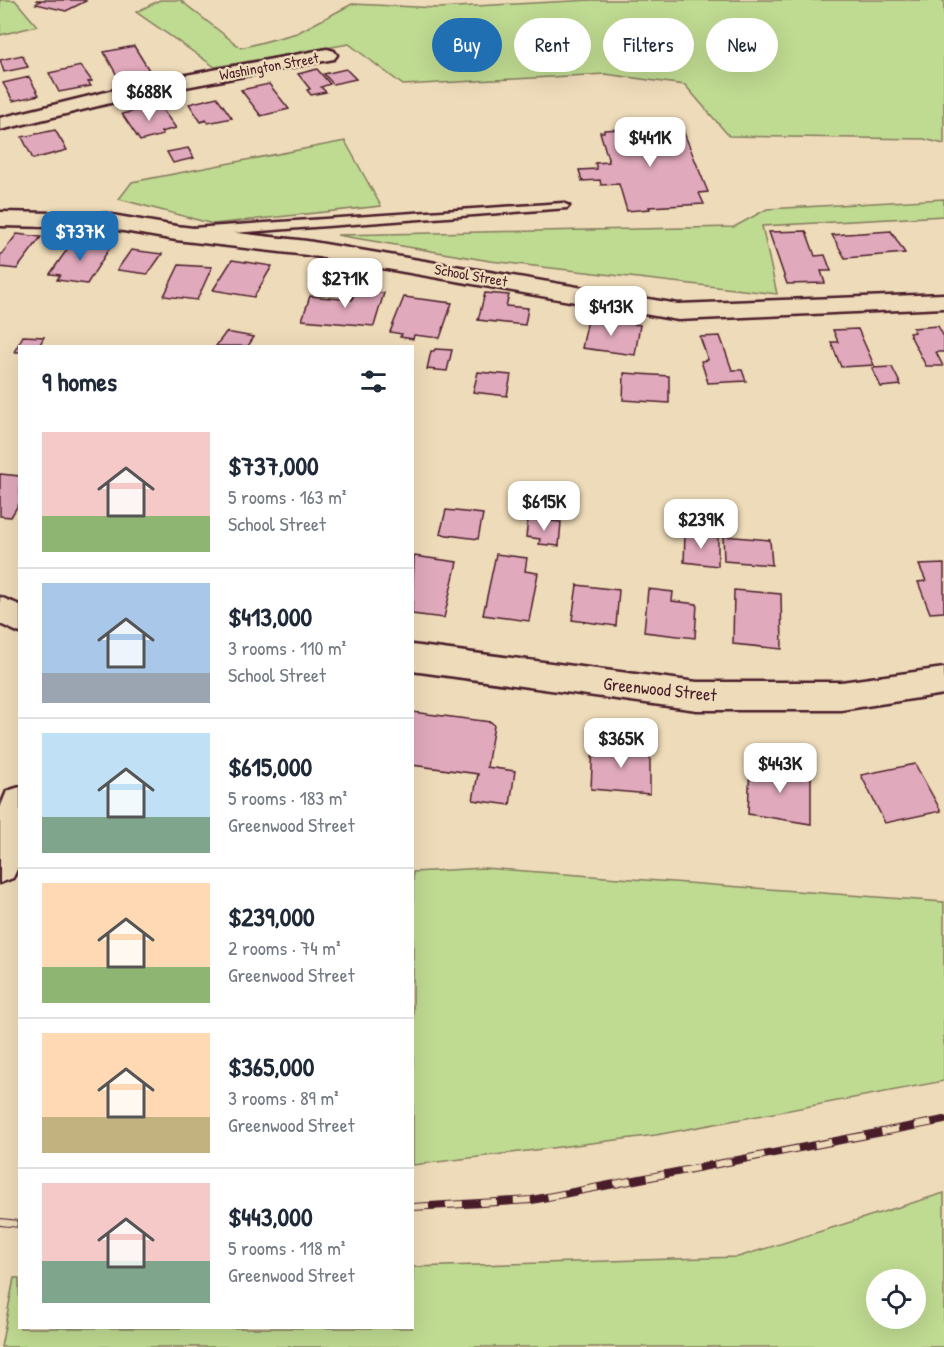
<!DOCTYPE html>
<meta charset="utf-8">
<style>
:root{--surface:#fff;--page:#f2f2f3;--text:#1f2937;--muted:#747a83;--line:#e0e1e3;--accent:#1f6fb2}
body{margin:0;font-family:"Patrick Hand",sans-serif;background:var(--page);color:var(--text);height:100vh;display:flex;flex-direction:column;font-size:22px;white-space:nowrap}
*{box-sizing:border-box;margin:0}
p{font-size:20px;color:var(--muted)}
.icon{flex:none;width:33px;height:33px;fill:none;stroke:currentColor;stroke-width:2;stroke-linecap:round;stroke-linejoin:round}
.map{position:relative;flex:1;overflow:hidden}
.side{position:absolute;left:18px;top:345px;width:396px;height:984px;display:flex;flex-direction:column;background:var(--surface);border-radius:0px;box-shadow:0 6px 24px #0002}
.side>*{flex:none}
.guide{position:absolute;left:432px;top:18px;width:422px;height:54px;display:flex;gap:12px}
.controls{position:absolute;left:866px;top:1269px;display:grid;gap:12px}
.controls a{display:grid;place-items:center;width:60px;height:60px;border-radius:50%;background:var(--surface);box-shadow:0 6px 24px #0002;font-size:30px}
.price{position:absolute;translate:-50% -51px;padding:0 14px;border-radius:12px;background:#fff;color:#222;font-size:20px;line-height:39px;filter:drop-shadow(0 2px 3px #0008)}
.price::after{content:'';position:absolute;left:50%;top:36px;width:18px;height:14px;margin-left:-9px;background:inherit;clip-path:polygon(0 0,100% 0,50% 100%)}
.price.active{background:var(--accent);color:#fff}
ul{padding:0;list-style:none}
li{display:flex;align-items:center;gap:18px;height:150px;padding:0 24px}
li+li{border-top:2px solid var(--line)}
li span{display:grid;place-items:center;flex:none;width:168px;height:120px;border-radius:0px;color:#555}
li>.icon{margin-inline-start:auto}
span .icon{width:72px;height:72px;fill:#fffc;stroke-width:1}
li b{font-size:26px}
h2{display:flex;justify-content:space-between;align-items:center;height:72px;padding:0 24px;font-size:26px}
.pill{padding:0 21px;border-radius:27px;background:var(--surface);box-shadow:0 6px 24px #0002;font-size:21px;line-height:54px}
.pill.active{background:var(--accent);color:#fff}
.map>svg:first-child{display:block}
.green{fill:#bfda91;stroke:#847c5e;stroke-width:1.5;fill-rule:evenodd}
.building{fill:#e0a9bc;stroke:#4a1f2b;stroke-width:1.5}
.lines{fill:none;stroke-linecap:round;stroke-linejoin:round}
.lane-casing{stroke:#4a1f2b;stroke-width:5}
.street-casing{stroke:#4a1f2b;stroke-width:5}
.secondary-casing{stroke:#4a1f2b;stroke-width:5}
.lane{fill:#eedbb9;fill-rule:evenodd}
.street{fill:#eedbb9;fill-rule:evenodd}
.secondary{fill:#eedbb9;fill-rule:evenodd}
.rail-casing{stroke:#4a1f2b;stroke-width:8}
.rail{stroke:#eedbb9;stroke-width:6;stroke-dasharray:17;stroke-linecap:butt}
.labels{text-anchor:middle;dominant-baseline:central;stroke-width:4.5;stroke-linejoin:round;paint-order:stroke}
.far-street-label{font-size:15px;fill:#4a1f2b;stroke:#eedbb9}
.street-label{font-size:18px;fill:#4a1f2b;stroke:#eedbb9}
</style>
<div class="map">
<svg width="944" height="1347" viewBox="0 0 944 1347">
<rect width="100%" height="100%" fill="#eedbb9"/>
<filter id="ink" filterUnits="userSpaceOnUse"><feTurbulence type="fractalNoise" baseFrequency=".0167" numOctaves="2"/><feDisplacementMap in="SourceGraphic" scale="12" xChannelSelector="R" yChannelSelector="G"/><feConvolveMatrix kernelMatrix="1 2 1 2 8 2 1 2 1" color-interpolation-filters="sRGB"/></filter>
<g filter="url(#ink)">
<!-- green -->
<g class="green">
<path d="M0,0H15L37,26L0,35Z"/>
<path d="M160,0H180L241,48L297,33L352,4L438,8L591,0H944V144L924,139L729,136L685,85L605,74L403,85L349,44L215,67L136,12Z"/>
<path d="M345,141L381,206L213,224L119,199L132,182Z"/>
<path d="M944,199V216L762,226L777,294L490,261L337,235L734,227L767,209Z"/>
<path d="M484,868L944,902V1081L656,1135L413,1165V872Z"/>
<path d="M944,1193V1347H1L14,1278H19L20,1328H412L413,1267L738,1257ZM876,1280H915V1318H876Z"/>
</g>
<!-- building -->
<g class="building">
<path d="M36,0H84L86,1L66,11L36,4L40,1Z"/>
<path d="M134,46L152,75L120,81L104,52Z"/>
<path d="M22,55L28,67L4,72L0,60Z"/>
<path d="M81,66L92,81L88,82L91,86L59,92L49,73Z"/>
<path d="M317,69L330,84L321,87L326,92L311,95L307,90L310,89L298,74Z"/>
<path d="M346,69L356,79L333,84L324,74Z"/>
<path d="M29,77L39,95L13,101L3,83Z"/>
<path d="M269,84L289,109L261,116L241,90Z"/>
<path d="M217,97L232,118L208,123L206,120L201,122L189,104Z"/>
<path d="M159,105L176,128L161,132L163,135L140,141L122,114Z"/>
<path d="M664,127L665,129L682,128L708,192L699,193L704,204L649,207L650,209L627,211L619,184L601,185L600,180L582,181L579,170L597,169L595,163L609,162L600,132H604V130Z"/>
<path d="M55,130L67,150L33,159L22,137Z"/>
<path d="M188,148L194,158L173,163L167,152Z"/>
<path d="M806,231L815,256L825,255L831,271H821L825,283L787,284L769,232Z"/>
<path d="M891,231L905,253L845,258L832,235Z"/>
<path d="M17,234L41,237L17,269L0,267V256Z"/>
<path d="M73,241L111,246L87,284L57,280L60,275L50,274Z"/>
<path d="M131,250L162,254L148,274L117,270Z"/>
<path d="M232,260L272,266L254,297L213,290Z"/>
<path d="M179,265L212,267L197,300L164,296Z"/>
<path d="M355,291L384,293L374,326L302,320L310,296L352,300Z"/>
<path d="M485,293L509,295L506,306L528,308L525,325L478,320Z"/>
<path d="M404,297L452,303L440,338L414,335L413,339L400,337L402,334L390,332Z"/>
<path d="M588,319L640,325L635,355L582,348Z"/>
<path d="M938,326L944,337V352H936L943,366H926L909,333L915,332L913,328Z"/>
<path d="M858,329L874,365L841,367L831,342H838L833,330Z"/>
<path d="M226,332L254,337L248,346H216Z"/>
<path d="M23,336L44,337L39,346H20V352H14Z"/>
<path d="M720,336L732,370H742L746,381L708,383L701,361L708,360L700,337Z"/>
<path d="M435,349L452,350L447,371L427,369L431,351H434Z"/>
<path d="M892,367L901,385L881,387L872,368Z"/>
<path d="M478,372L511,375L507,396L473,392Z"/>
<path d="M624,373L669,376V403L623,400Z"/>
<path d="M0,474L20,476V502L11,517L0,516Z"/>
<path d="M446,510L483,514L478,539L440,534Z"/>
<path d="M528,519L561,522L559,546L539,544L540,539L526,537Z"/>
<path d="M685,534L718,537V566L684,562Z"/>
<path d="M723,536L770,540L772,565L724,561Z"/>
<path d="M496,554L527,558L525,571L538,573L529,621L483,615Z"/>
<path d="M414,556L457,562L444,618L412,614Z"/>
<path d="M944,564V612L930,613L918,582L926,581L919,565Z"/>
<path d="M577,585L619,590L616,626L572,620Z"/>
<path d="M648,589L673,592L672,601L697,604L695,638L644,632Z"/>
<path d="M734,590L781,594L782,649L733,644Z"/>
<path d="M412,712L491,722L494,725L487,767L515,771L510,805L473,800L478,774L412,765Z"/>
<path d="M593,743L650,748V794L591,789Z"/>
<path d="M750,764L811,773V824L748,814Z"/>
<path d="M915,764L941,811L885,823L861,775Z"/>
</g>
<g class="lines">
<!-- lane casing -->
<g class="lane-casing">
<path id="lane" d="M563,203L569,206L567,208L193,236L187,232L193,228Z"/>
</g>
<!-- street casing -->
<g class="street-casing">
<g id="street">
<path d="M327,49L334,51L337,55L334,59L143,95L0,130V118L143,83Z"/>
<path d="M0,212L106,214L176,226L307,241L678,304L944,294V308L678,320L307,255L176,240L106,228L0,226Z"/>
<path d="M412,645L697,682H841L944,668V694L841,710H697L412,671Z"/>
</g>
</g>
<!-- secondary casing -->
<g class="secondary-casing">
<g id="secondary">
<path d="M0,597L20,605V633L0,624Z"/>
<path d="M20,787V863L13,878L0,883V808L7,791Z"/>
</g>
</g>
<!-- lane -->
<use href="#lane" class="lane"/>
<!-- street -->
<use href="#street" class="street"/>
<!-- secondary -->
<use href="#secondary" class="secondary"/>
<!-- rail casing -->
<g class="rail-casing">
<g id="rail">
<path d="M412,1207L532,1200L944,1120"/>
<path d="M0,1222L20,1224"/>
</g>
</g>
<!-- rail -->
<use href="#rail" class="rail"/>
</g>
</g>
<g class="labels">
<!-- far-street labels -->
<g class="far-street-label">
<text transform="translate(269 66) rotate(-10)">Washington Street</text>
<text transform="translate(471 275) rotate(10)">School Street</text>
</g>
<!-- street labels -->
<g class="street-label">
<text transform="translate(660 689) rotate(6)">Greenwood Street</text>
</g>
</g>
</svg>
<div class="controls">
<a><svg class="icon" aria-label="locate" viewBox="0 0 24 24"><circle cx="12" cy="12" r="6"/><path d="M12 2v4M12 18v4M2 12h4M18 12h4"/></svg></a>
</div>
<b class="price" style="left:149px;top:122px">$688K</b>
<b class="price" style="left:650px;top:168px">$441K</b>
<b class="price active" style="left:80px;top:262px">$737K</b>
<b class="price" style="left:345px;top:309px">$271K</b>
<b class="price" style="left:611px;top:337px">$413K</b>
<b class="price" style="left:544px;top:532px">$615K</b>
<b class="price" style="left:701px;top:550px">$239K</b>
<b class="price" style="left:621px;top:769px">$365K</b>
<b class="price" style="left:780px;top:794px">$443K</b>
<div class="guide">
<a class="pill active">Buy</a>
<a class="pill">Rent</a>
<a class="pill">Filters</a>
<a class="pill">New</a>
</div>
<section class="side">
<h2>9 homes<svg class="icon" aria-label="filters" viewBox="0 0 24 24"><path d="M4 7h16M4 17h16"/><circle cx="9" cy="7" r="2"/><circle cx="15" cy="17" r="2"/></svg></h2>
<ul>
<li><span style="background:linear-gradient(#f6c9c9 70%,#8fb573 0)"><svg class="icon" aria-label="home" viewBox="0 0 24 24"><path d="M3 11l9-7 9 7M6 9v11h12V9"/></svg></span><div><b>$737,000</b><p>5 rooms · 163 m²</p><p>School Street</p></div></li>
<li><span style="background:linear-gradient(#a9c7e8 75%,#9aa5b1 0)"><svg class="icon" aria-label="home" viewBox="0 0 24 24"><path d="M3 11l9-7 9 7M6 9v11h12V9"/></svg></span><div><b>$413,000</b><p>3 rooms · 110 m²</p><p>School Street</p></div></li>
<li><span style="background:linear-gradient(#bfe0f5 70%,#7fa58c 0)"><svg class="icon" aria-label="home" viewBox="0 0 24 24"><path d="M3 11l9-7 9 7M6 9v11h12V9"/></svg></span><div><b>$615,000</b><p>5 rooms · 183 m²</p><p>Greenwood Street</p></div></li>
<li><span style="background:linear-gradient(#ffd9b3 70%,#8fb573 0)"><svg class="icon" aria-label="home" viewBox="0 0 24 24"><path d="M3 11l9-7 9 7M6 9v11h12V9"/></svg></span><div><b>$239,000</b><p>2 rooms · 74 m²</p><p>Greenwood Street</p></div></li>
<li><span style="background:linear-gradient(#ffd9b3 70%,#c2b280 0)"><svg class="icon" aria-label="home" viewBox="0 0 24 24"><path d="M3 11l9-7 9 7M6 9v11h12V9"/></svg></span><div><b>$365,000</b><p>3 rooms · 89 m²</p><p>Greenwood Street</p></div></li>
<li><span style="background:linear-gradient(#f6c9c9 65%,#7fa58c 0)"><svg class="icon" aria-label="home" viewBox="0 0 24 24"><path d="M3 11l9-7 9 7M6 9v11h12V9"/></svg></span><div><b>$443,000</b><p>5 rooms · 118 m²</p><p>Greenwood Street</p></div></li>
</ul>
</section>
</div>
